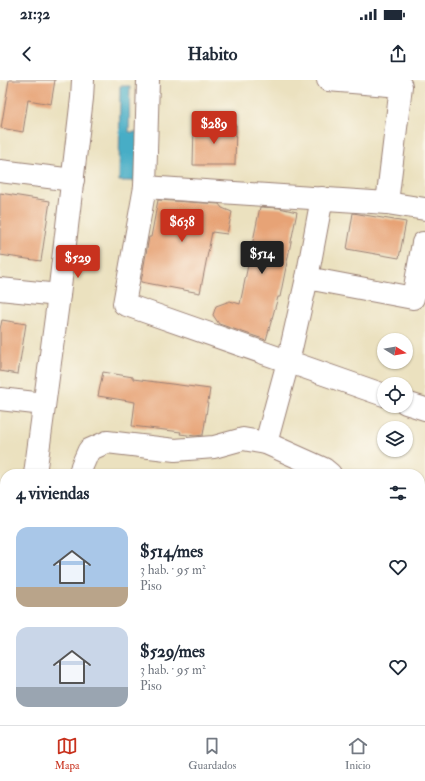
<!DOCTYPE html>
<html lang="es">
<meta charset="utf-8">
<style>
:root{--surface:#fff;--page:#f2f2f3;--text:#1f2937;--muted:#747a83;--line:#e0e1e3;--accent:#c8321e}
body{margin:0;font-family:"IM FELL Double Pica",serif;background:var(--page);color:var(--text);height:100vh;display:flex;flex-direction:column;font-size:15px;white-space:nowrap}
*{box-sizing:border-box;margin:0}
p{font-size:13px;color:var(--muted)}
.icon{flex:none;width:22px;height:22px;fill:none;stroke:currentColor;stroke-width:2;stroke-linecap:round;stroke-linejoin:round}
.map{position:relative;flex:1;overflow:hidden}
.side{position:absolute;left:0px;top:389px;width:425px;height:256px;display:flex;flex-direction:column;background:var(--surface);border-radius:16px 16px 0 0;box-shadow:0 1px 3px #0004}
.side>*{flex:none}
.needle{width:26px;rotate:101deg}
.buttons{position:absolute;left:377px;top:253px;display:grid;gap:8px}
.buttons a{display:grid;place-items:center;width:36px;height:36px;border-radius:50%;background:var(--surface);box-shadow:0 1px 3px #0004;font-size:20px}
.price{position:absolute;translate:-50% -34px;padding:0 9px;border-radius:4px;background:var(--accent);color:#fff;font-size:13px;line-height:26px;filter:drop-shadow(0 1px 2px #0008)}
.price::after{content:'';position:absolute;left:50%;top:24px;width:12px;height:9px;margin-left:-6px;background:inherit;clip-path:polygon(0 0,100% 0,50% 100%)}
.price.current{background:#222;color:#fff}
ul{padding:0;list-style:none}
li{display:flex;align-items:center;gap:12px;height:100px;padding:0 16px}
li span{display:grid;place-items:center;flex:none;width:112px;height:80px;border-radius:12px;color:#555}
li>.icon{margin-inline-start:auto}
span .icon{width:48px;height:48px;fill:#fffc;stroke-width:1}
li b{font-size:17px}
h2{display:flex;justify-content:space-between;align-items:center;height:48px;padding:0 16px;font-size:17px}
.status{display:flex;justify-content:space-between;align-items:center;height:28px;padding:0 20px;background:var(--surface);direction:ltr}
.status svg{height:11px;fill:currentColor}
header{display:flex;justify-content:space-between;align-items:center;height:52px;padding:0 16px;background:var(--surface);font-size:18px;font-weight:700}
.menu{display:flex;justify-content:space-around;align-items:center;height:56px;border-top:1px solid var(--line);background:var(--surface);font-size:11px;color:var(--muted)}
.menu a{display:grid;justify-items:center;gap:2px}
.menu .current{color:var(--accent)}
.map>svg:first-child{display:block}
.water{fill:#46adc6;stroke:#486678}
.building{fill:#e7a376}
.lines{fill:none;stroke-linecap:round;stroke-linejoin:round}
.minor-casing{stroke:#9a8075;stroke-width:24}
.minor{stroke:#fff;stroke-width:22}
</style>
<div class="status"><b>21:32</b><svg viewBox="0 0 49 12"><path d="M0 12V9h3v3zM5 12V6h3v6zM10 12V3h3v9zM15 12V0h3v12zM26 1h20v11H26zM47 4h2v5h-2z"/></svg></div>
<header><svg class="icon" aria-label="back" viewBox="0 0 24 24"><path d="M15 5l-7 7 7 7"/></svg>Habito<svg class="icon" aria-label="share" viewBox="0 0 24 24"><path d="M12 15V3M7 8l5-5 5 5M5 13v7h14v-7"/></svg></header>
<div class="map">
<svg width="425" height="645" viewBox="0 0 425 645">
<rect width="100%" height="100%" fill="#fbf7ec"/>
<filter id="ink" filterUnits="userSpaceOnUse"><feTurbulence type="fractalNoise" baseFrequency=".025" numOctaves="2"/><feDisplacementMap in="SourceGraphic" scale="8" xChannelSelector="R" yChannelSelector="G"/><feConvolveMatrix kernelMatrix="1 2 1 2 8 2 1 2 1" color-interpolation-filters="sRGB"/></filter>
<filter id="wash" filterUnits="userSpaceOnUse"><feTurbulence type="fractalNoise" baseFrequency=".012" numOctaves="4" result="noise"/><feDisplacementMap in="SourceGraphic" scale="16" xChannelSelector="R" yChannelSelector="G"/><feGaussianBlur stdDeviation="0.9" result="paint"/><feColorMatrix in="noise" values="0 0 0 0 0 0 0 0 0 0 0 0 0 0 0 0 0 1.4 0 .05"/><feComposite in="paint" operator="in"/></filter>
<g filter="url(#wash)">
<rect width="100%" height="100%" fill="#ebe1bf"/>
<!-- water -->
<path class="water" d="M120,6H130L129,52H138L137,101H119Z"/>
<g id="blocks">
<!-- building -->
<g class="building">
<path d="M9,0H55L51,24L28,20L23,52L1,48Z"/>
<path d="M194,45H236L235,85H193Z"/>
<path d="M0,113L50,121L41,181L0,175Z"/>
<path d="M158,120L219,124L222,128L232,132L227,154L212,152L200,213L141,202L149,157H151Z"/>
<path d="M260,127L279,128L297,132L280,217H278L266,260L219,244L213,235L216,226L230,221L240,224Z"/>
<path d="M353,133L406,142L399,178L347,169Z"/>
<path d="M2,240L26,244L18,294L0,291V249Z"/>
<path d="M103,292L133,297V299L210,309L203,355L195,356L180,354L181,352L132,346L135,322L98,316Z"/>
</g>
</g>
</g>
<g filter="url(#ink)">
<use href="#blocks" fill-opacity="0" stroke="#9a8075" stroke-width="1"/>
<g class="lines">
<!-- minor casing -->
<g class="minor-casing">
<g id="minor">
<path d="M148,0L145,107L124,224L384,315"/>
<path d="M0,91L73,100"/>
<path d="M145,107L387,123L401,6L328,0"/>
<path d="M387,123L425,129"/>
<path d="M307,198L413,218L423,163"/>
<path d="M0,209L59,215"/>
<path d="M292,283L288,282L307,198L322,118"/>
<path d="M0,319L44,324"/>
<path d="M406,323L425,329"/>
<path d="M266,363L288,282"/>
<path d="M35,394L59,215L82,18L83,0"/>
<path d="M80,394L82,386L89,370L107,362L175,370L214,367L243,359L266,363L324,389L330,394"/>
<path d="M0,433H5"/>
<path d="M420,516L425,518"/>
<path d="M0,550H5"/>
<path d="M420,632L425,633"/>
<path d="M0,639L5,605"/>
</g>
</g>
<!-- minor -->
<use href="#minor" class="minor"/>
</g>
</g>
</svg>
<div class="buttons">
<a><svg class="needle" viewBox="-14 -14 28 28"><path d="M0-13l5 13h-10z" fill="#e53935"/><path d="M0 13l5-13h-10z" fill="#747a83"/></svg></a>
<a><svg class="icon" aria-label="locate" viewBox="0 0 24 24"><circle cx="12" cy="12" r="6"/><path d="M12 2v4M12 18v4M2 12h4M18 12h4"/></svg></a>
<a><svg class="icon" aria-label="layers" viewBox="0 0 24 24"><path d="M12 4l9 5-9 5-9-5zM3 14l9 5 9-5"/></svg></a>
</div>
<b class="price" style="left:214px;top:65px">$289</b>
<b class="price" style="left:182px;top:163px">$638</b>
<b class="price current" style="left:262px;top:195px">$514</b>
<b class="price" style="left:78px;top:199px">$529</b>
<section class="side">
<h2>4 viviendas<svg class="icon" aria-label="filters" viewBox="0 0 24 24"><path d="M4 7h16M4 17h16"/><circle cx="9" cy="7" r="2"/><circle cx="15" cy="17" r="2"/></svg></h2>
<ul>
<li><span style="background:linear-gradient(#a9c7e8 75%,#b9a48a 0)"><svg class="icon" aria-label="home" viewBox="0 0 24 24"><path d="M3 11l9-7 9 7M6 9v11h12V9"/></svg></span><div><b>$514/mes</b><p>3 hab. · 95 m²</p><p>Piso</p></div><svg class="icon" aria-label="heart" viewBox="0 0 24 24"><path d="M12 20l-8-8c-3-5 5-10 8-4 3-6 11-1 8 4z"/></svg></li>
<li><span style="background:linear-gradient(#c9d6e8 75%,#9aa5b1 0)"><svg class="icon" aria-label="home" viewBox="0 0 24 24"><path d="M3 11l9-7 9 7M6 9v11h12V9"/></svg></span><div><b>$529/mes</b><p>3 hab. · 95 m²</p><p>Piso</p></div><svg class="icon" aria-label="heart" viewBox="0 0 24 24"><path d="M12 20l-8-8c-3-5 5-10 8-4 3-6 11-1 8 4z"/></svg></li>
</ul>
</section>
</div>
<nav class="menu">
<a class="current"><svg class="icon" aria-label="map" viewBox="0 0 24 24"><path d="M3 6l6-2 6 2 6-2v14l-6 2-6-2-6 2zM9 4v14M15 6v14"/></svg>Mapa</a>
<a><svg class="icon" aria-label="saved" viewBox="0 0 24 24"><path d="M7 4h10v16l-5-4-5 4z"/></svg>Guardados</a>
<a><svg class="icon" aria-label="home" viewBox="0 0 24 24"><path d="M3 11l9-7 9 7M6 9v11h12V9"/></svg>Inicio</a>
</nav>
